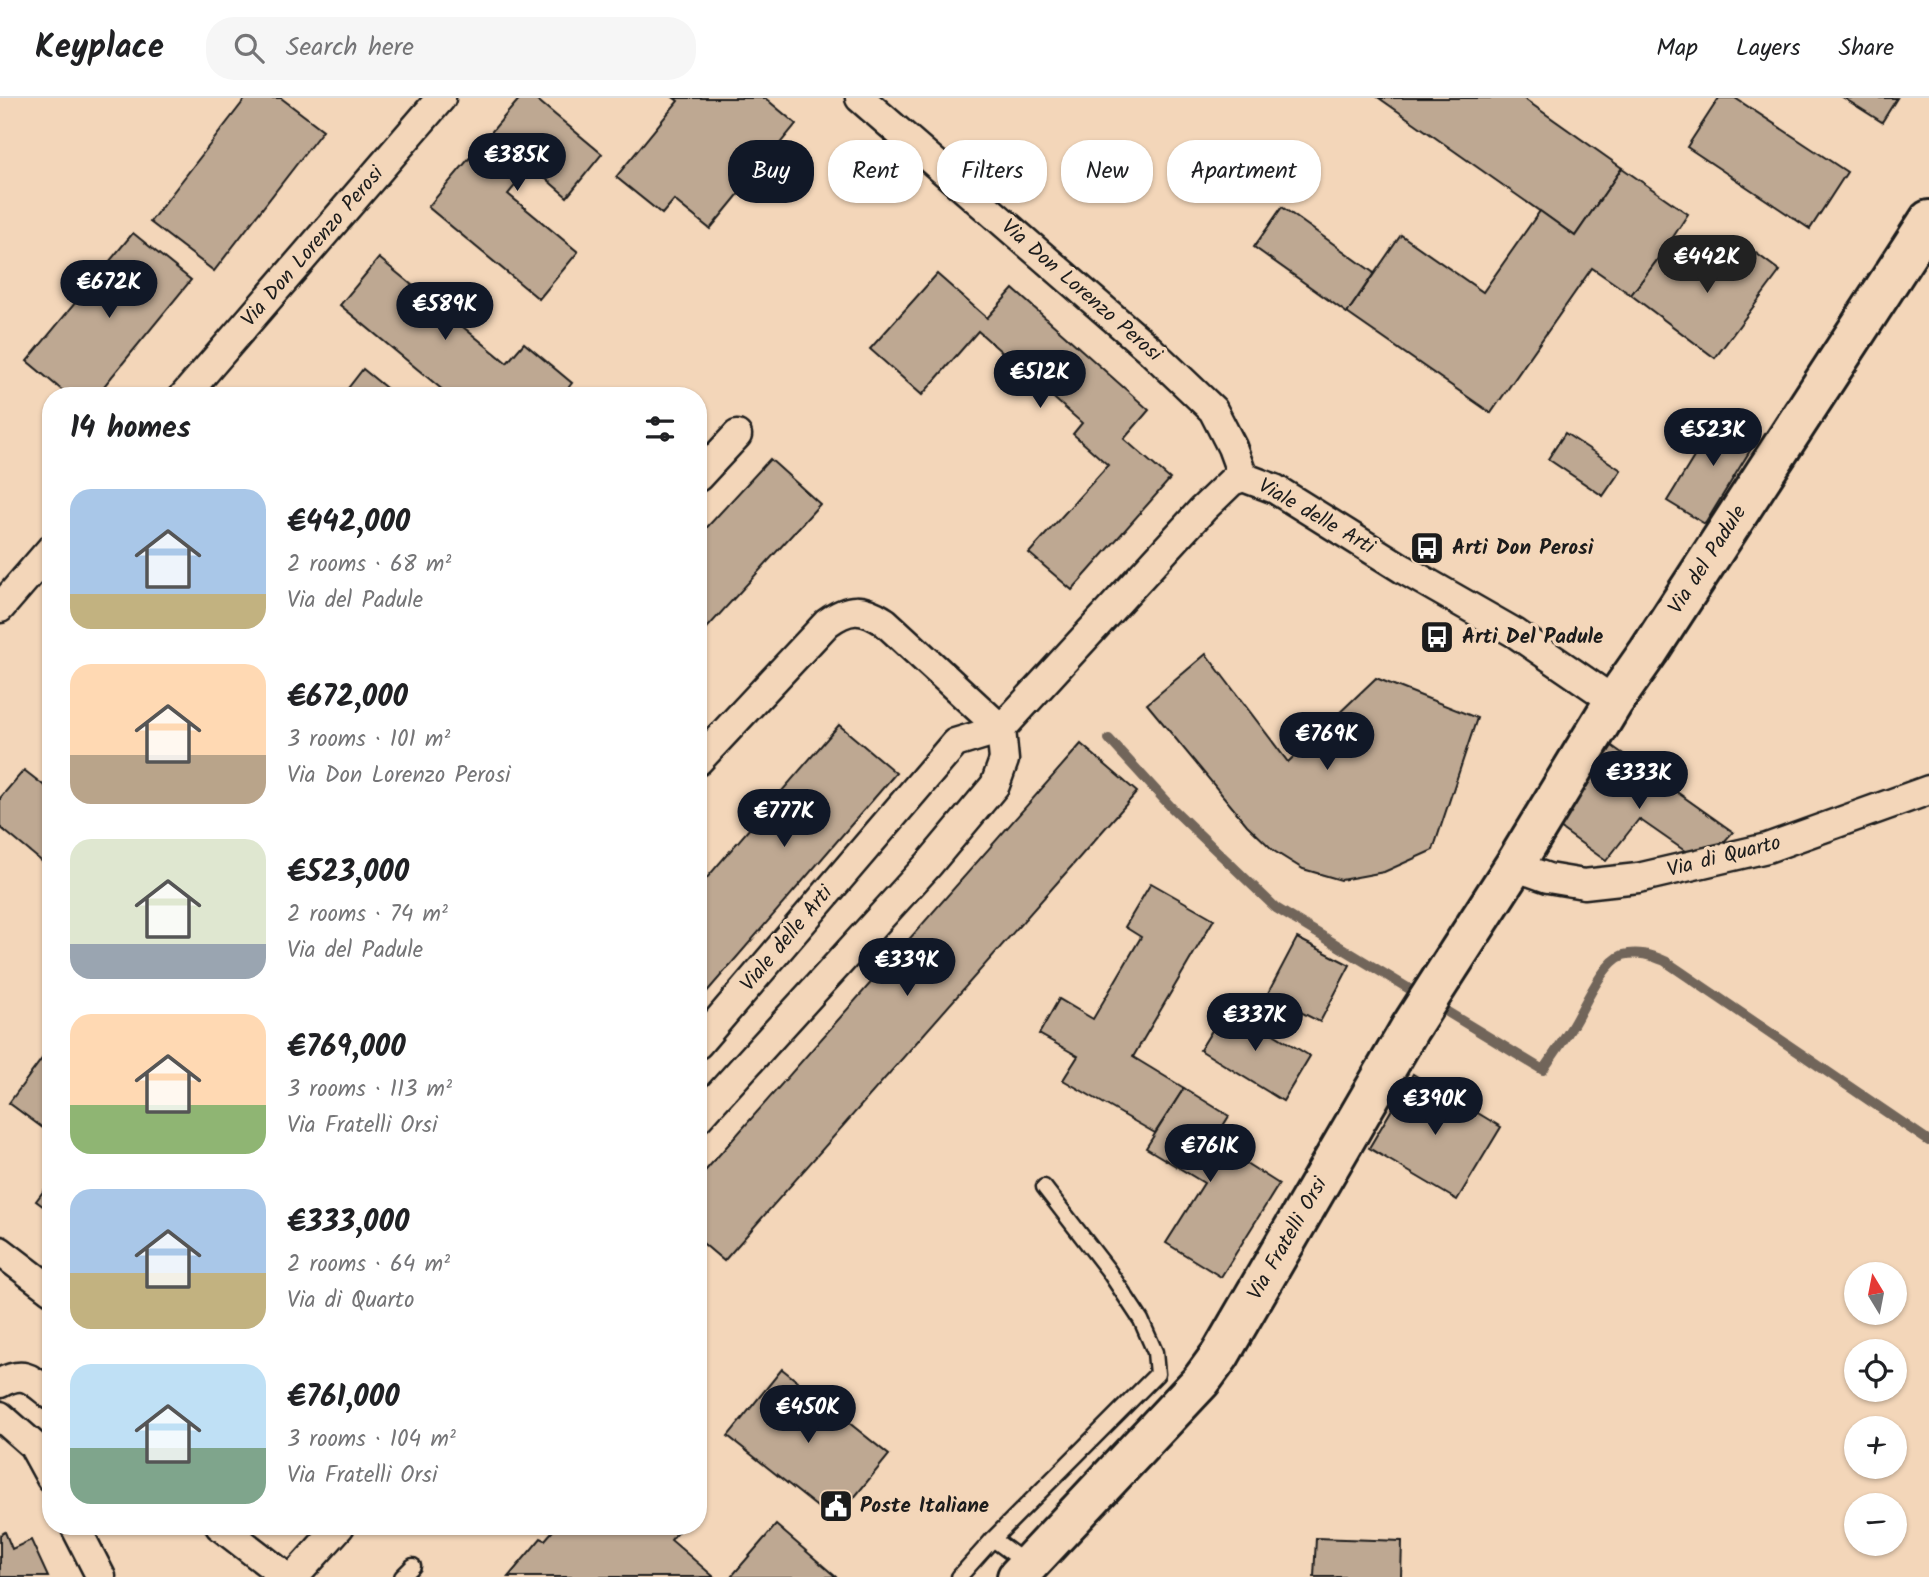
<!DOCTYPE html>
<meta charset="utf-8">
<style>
:root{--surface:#fff;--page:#f6f6f6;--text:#202124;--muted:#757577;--line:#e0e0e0;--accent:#111827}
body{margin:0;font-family:Kalam,sans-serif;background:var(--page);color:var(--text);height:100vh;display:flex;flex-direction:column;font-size:26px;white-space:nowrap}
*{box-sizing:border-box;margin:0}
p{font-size:23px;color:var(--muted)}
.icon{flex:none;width:38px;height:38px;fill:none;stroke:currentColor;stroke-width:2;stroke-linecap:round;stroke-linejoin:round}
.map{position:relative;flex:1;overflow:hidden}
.side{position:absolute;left:42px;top:289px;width:665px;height:1148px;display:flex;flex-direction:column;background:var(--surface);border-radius:28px;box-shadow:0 2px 5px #0004}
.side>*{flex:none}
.hud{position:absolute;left:728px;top:42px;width:665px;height:63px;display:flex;gap:14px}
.needle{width:46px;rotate:350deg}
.controls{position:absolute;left:1844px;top:1164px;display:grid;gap:14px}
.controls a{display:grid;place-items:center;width:63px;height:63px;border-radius:50%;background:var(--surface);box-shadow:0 2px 5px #0004;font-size:35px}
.price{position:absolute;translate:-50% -60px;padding:0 16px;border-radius:24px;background:var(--accent);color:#fff;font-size:23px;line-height:46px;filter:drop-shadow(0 2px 4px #0008)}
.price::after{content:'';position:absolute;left:50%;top:42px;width:21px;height:16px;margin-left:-10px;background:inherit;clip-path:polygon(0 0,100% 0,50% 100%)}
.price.current{background:#222;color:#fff}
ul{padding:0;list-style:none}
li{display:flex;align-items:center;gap:21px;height:175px;padding:0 28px}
li span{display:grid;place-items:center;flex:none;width:196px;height:140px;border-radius:21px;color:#555}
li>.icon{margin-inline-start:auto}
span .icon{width:84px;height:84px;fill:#fffc;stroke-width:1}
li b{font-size:30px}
h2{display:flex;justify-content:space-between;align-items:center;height:84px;padding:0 28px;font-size:30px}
.tag{padding:0 24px;border-radius:28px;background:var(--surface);box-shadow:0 2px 5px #0004;font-size:24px;line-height:63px}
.tag.current{background:var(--accent);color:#fff}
header{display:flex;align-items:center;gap:42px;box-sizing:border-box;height:98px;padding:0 35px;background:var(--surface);border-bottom:2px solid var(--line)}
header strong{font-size:33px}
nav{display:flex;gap:38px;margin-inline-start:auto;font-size:24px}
.search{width:490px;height:63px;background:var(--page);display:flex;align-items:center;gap:18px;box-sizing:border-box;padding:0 24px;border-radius:28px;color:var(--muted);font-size:26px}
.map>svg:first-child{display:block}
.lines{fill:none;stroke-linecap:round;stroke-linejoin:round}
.stream{stroke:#71655a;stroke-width:10}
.building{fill:#bea892;stroke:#1c1c1c;stroke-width:2}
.lane-casing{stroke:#1c1c1c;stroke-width:19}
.street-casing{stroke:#1c1c1c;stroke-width:33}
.secondary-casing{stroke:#1c1c1c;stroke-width:44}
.lane{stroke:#f3d6b9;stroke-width:14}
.street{stroke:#f3d6b9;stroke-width:28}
.secondary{stroke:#f3d6b9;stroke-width:38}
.labels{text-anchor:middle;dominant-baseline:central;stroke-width:7;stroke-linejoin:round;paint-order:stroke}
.street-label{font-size:21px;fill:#1c1c1c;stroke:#f3d6b9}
.poi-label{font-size:21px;font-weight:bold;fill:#1c1c1c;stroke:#f3d6b9;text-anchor:start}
</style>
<header>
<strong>Keyplace</strong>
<div class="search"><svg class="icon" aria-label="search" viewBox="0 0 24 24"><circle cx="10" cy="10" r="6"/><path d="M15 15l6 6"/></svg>Search here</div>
<nav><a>Map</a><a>Layers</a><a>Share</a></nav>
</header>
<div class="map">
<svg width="1929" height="1479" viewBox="0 0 1929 1479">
<rect width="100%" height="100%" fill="#f3d6b9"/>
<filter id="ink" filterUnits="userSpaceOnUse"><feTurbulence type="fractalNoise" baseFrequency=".0143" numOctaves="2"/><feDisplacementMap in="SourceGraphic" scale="14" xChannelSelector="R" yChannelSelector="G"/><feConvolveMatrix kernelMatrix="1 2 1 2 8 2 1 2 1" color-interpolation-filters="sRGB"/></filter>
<g filter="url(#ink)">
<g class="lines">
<!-- stream -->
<path class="stream" d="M1109,641L1172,710L1276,810L1543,972C1553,957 1564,942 1573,927C1584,909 1603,864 1623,857C1638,853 1651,857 1665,863L1929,1043"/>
</g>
<!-- building -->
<g class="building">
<path d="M246,0H281L323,32L214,173L150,124Z"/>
<path d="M520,0H535L602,56L567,99L531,68L508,96L578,154L539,201L428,109Z"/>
<path d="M674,0H765L796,26L710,131L674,102L662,116L616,79L678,3Z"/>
<path d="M1379,0H1523L1622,70L1575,138Z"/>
<path d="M1719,0H1735L1847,74L1810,131L1687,49Z"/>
<path d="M1844,0H1897L1882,24Z"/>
<path d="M1622,70L1688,116L1664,153L1631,197L1592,170L1491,315L1347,215L1401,137L1483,194L1540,113L1575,138Z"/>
<path d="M1282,109L1374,175L1347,215L1254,149Z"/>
<path d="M133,135L191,182L96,298H69L27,263Z"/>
<path d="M1737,141L1780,173L1715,260L1631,197L1664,153L1705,184Z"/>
<path d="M379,160L507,265L524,245L572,285L562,298H450L340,207Z"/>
<path d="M937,176L987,220L1013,191L1149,312L1124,341L1170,381L1072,492L1029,455L1108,367L1073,336L1082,325L978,233L922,297L870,251Z"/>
<path d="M363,271L396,298H342Z"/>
<path d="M1721,315L1759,338L1705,426L1667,403Z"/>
<path d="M1565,335L1621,372L1603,398L1548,361Z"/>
<path d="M770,361L820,406L698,540V439Z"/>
<path d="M1206,556L1288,664L1376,580L1477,620L1433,752L1384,774L1341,782L1303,771L1274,753L1247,727L1147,606Z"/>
<path d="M839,627L896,675L698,904V790Z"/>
<path d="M1081,646L1137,694L724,1163L698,1141V1081Z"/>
<path d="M1612,648L1733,734L1712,757L1695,760L1639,721L1606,763L1560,730Z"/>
<path d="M24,672L51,693V771L0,729V700Z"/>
<path d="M1151,785L1214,821L1133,959L1184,990L1155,1035L1063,982L1078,958L1039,936L1059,901L1093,921L1141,839L1125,829Z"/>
<path d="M1297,840L1350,867L1320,924L1267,897Z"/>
<path d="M1227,908L1310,958L1283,1003L1200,952Z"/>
<path d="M44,958L51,963V1036L9,1005Z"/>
<path d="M1413,976L1501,1029L1457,1102L1369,1050Z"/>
<path d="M1184,990L1229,1018L1213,1044L1279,1086L1221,1179L1166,1145L1204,1085L1146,1050Z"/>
<path d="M51,1083V1114L36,1103Z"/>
<path d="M782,1271L889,1357L835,1423L728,1338Z"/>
<path d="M776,1427L836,1479H731Z"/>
<path d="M557,1428H676L680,1431L671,1442L714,1479H508L541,1440L545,1442Z"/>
<path d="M5,1434L12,1451L31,1442L48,1479H0V1437Z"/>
<path d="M1316,1440L1402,1443L1401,1479H1314Z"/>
</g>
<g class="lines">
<!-- lane casing -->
<g class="lane-casing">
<g id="lane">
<path d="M993,1441L1157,1276L1155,1254L1141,1222L1108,1172L1044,1089"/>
<path d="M402,1479L413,1468"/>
<path d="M959,1479L993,1441L1027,1466"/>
</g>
</g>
<!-- street casing -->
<g class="street-casing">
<g id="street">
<path d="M860,0L1148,250L1213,312L1232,349L1243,379"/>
<path d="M184,298L441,0"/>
<path d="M698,379L737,337"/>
<path d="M0,510L51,451"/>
<path d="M698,663L827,525C849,509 862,509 885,524L1001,631"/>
<path d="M1514,768L1548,780L1584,786L1638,780L1767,750L1929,692"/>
<path d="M698,946L955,645L1001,631L1203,411L1232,383L1243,379L1275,391L1403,471L1515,535L1614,603"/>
<path d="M698,1020L929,766L995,687L1004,662L1001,631"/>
<path d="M0,1153L51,1192"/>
<path d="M0,1285C25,1272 31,1281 51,1297"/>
<path d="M0,1318L33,1347L51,1380"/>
<path d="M75,1428L101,1479"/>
<path d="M220,1428L286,1479"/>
<path d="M294,1479L340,1428"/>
</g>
</g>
<!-- secondary casing -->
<g class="secondary-casing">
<path id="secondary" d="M1017,1479L1201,1283L1220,1257L1410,930L1514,768L1614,603L1649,553L1929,122"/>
</g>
<!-- lane -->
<use href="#lane" class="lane"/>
<!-- street -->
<use href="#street" class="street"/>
<!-- secondary -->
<use href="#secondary" class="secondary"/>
</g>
</g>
<!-- icons -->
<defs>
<g id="bus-square" transform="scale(1.75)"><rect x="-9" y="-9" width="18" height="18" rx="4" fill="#1c1c1c" stroke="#f3d6b9"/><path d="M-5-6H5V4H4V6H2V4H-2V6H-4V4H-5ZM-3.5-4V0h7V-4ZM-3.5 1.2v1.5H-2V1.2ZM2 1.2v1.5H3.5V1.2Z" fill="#fff"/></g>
<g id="civic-square" transform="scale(1.75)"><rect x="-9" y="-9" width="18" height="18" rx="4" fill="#1c1c1c" stroke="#f3d6b9"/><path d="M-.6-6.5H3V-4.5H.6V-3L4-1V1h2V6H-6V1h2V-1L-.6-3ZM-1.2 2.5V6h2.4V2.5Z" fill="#fff"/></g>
</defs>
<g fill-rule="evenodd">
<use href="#bus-square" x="1427" y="450"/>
<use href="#bus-square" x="1437" y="539"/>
<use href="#civic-square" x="836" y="1408"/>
</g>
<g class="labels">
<!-- street labels -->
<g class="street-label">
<text transform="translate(313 149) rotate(-49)">Via Don Lorenzo Perosi</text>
<text transform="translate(1081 193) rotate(41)">Via Don Lorenzo Perosi</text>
<text transform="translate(1316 419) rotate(30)">Viale delle Arti</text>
<text transform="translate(1708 462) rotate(-57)">Via del Padule</text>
<text transform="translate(1724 759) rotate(-14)">Via di Quarto</text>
<text transform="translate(787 841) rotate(-50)">Viale delle Arti</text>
<text transform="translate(1288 1141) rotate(-60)">Via Fratelli Orsi</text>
</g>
<!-- poi labels -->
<g class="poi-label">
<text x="1452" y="450">Arti Don Perosi</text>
<text x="1462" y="539">Arti Del Padule</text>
<text x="860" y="1408">Poste Italiane</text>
</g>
</g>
</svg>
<div class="controls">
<a><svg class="needle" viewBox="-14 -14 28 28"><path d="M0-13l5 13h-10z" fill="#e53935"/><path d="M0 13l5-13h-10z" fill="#757577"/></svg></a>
<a><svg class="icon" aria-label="locate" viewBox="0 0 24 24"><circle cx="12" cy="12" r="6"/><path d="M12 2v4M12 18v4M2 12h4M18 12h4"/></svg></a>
<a>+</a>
<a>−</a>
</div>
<b class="price" style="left:517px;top:95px">€385K</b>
<b class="price current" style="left:1707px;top:197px">€442K</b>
<b class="price" style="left:109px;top:222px">€672K</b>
<b class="price" style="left:445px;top:244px">€589K</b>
<b class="price" style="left:1040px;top:312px">€512K</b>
<b class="price" style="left:1713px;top:370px">€523K</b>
<b class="price" style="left:1327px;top:674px">€769K</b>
<b class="price" style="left:1639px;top:713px">€333K</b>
<b class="price" style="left:784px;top:751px">€777K</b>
<b class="price" style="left:907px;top:900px">€339K</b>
<b class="price" style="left:1255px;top:955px">€337K</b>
<b class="price" style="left:1435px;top:1039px">€390K</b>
<b class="price" style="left:1210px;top:1086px">€761K</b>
<b class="price" style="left:808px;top:1347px">€450K</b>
<div class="hud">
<a class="tag current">Buy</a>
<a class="tag">Rent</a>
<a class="tag">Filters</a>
<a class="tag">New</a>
<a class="tag">Apartment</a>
</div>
<section class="side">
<h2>14 homes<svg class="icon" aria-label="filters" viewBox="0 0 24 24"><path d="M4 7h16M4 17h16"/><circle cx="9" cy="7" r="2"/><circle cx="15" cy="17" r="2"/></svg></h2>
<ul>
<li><span style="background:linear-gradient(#a9c7e8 75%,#c2b280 0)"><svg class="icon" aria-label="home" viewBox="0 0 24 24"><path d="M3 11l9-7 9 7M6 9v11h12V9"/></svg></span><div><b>€442,000</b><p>2 rooms · 68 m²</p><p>Via del Padule</p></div></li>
<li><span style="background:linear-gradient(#ffd9b3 65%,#b9a48a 0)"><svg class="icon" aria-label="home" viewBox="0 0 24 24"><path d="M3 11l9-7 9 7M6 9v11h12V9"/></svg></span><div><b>€672,000</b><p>3 rooms · 101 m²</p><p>Via Don Lorenzo Perosi</p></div></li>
<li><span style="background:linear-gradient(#dfe7d0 75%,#9aa5b1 0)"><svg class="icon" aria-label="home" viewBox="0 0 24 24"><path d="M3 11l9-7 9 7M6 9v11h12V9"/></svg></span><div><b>€523,000</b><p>2 rooms · 74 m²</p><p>Via del Padule</p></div></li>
<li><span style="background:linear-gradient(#ffd9b3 65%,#8fb573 0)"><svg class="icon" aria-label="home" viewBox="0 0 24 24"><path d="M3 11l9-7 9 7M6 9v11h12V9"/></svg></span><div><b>€769,000</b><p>3 rooms · 113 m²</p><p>Via Fratelli Orsi</p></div></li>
<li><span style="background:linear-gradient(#a9c7e8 60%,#c2b280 0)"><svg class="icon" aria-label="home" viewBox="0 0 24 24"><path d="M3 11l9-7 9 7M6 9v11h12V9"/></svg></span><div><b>€333,000</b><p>2 rooms · 64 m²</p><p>Via di Quarto</p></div></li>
<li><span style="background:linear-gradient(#bfe0f5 60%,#7fa58c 0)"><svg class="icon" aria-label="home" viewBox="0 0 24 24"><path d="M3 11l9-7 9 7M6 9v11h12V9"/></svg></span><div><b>€761,000</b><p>3 rooms · 104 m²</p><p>Via Fratelli Orsi</p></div></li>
</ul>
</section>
</div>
